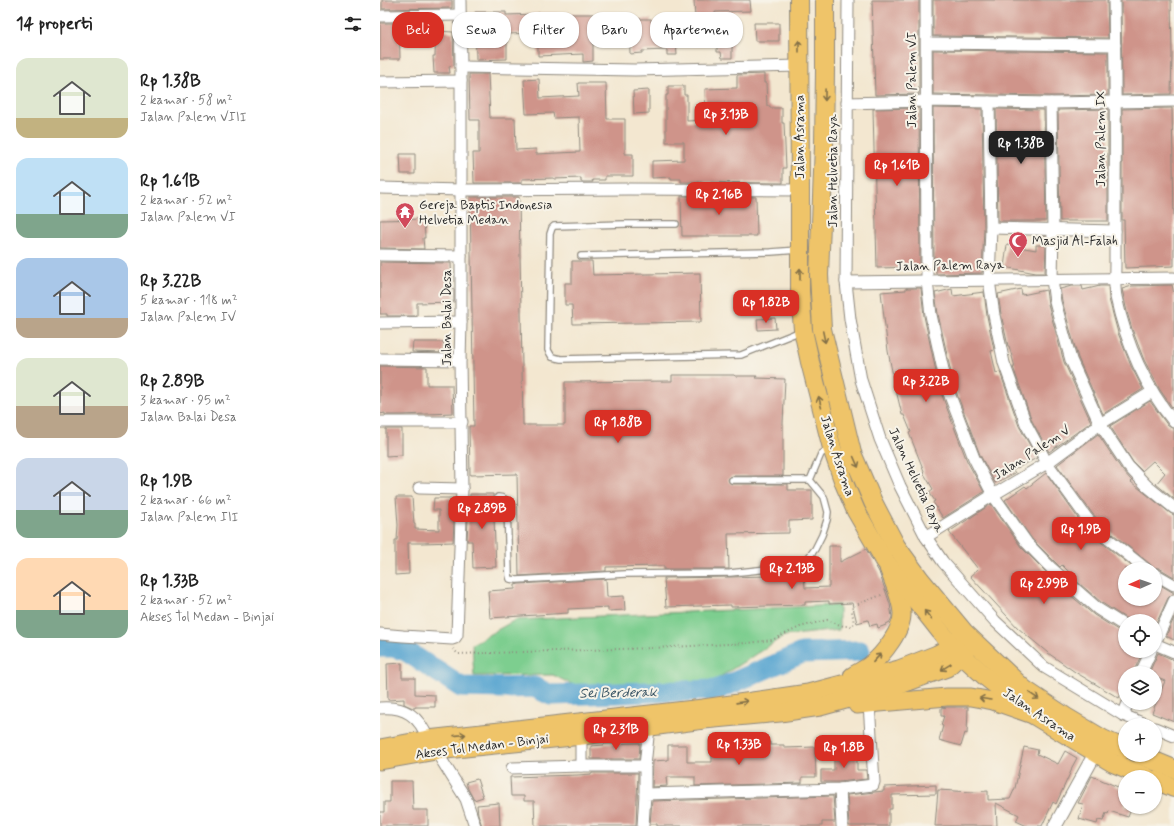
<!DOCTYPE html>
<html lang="id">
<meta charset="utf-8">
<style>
:root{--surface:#fff;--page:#f2f2f2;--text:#222;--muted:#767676;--accent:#d93025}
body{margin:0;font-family:Mynerve,sans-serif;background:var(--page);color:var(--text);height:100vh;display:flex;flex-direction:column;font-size:15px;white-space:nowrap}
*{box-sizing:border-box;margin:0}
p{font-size:13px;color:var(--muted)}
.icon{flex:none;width:22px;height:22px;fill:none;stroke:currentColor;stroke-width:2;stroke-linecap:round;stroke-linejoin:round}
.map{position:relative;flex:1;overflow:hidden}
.side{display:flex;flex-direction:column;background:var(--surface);width:380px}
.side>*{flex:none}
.guide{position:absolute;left:12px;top:12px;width:380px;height:36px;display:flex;gap:8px}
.needle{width:26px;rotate:268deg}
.buttons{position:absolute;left:738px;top:562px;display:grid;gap:8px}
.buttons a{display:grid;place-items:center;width:44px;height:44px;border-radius:50%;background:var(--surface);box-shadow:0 1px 3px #0004;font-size:20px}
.price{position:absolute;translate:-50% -34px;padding:0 9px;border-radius:8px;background:var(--accent);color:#fff;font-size:13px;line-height:26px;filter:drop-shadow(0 1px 2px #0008)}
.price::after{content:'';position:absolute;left:50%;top:24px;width:12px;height:9px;margin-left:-6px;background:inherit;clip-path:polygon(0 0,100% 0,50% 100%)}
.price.current{background:#222;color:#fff}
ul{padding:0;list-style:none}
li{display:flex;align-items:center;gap:12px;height:100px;padding:0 16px}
li span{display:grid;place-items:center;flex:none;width:112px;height:80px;border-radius:12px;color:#555}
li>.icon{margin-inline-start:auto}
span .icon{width:48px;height:48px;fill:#fffc;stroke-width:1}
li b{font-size:17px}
h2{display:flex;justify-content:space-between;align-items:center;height:48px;padding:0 16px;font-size:17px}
.tag{padding:0 14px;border-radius:16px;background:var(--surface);box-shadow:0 1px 3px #0004;font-size:14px;line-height:36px}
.tag.current{background:var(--accent);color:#fff}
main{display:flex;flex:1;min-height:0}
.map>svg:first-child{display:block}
.green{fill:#7dce8f;stroke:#547c5d}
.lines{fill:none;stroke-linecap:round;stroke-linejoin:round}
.river{stroke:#57a4d0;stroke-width:21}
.building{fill:#cf948a}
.service-casing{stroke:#8f897e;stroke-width:8}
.minor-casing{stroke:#8f897e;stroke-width:13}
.tertiary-casing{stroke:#8f897e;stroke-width:15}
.primary-casing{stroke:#8f897e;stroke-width:19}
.trunk-casing{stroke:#8f897e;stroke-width:20}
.path{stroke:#8f897e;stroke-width:2;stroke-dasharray:1 3;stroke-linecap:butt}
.service{stroke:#fff;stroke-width:5.5}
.minor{stroke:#fff;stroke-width:11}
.tertiary{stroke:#fff;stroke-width:13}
.primary{stroke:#efc469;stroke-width:17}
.trunk{stroke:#efc469;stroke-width:18}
.oneway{stroke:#837047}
.labels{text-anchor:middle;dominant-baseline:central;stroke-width:4;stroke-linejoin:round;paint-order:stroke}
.street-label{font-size:13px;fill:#2b2b2b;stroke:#f7f3e8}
.poi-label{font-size:13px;fill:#2b2b2b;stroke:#f7f3e8;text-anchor:start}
.water-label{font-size:14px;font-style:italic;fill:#3a5565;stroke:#f7f3e8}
</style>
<main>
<section class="side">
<h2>14 properti<svg class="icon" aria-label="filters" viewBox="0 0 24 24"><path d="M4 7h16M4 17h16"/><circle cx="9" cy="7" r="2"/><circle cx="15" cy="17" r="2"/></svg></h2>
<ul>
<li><span style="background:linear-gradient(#dfe7d0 75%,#c2b280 0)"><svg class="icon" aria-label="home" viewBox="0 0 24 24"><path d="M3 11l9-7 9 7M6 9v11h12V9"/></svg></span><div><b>Rp 1.38B</b><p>2 kamar · 58 m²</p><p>Jalan Palem VIII</p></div></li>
<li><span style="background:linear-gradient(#bfe0f5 70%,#7fa58c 0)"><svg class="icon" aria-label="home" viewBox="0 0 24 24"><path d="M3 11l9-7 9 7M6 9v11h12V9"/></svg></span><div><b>Rp 1.61B</b><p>2 kamar · 52 m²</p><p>Jalan Palem VI</p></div></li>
<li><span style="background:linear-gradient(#a9c7e8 75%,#b9a48a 0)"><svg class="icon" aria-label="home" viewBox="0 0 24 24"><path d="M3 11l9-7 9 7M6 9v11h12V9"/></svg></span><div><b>Rp 3.22B</b><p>5 kamar · 118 m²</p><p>Jalan Palem IV</p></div></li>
<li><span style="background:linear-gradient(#dfe7d0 60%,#b9a48a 0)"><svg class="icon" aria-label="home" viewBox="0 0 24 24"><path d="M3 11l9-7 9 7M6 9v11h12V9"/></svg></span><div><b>Rp 2.89B</b><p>3 kamar · 95 m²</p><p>Jalan Balai Desa</p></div></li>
<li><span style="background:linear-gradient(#c9d6e8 65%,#7fa58c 0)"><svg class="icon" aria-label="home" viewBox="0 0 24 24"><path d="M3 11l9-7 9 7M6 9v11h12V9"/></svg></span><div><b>Rp 1.9B</b><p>2 kamar · 66 m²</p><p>Jalan Palem III</p></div></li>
<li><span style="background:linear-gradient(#ffd9b3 65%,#7fa58c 0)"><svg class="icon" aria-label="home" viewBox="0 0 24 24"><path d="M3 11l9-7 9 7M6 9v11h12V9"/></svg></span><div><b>Rp 1.33B</b><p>2 kamar · 52 m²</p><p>Akses Tol Medan - Binjai</p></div></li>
</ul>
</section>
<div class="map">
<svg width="794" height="826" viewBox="0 0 794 826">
<rect width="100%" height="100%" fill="#f7f3e8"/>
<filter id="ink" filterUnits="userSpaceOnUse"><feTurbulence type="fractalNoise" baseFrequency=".025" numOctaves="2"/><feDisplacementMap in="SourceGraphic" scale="8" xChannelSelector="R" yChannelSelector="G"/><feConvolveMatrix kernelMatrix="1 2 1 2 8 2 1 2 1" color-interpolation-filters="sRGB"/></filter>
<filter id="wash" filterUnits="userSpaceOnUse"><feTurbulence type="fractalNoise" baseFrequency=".012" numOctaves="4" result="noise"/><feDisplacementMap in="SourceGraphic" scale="16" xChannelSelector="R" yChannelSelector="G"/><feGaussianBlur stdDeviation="0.9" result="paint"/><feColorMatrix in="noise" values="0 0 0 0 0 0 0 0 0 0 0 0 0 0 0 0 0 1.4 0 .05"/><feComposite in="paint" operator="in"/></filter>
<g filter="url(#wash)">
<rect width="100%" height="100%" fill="#f3e7d0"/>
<!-- green -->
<path class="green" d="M459,605V630L404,636L329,684L195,686L173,675L94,676L92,644L135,620Z"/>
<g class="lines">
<!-- river -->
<path class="river" d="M0,647H13L26,651L81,687L125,688L154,687L171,695L336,690L422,653L480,651"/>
</g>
<g id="blocks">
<!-- building -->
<g class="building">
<path d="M2,0H72V8L2,9Z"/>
<path d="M314,0H370L371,11L335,12L336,30H352V58H342L341,52H337V43L296,44L297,55H287V50L262,51V53L250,54L249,19H271V22H289V28L311,27V18H315Z"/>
<path d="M492,0H539V94L495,95Z"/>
<path d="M553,0H727L728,38L553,36Z"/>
<path d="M741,0H791L792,55L791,94L742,95Z"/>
<path d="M95,12H126V15L158,14V13H190V14H213V61L203,62V54L158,56V33L127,34V59L96,60Z"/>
<path d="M0,23H19L20,59H0Z"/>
<path d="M374,23H399V41H375Z"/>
<path d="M56,31L73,32L74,65L69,66L70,73H54L53,56H55Z"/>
<path d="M553,50L728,52V95L671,96L553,94Z"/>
<path d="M89,74H108L110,118H135L136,150L156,149V154L200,152L199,117L174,118L173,113L146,114L144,80L159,79L160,98L199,96L198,83H226L227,119H245V154H253V176H225V180H212L213,182H201V178L174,179V178L142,179V183H94L93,153H99V120H90Z"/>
<path d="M384,74V83H386L387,106H390V108H402V123H404L406,168H403V183L301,182V179H291V177L272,178V161L304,160V142H286V95H288V86H304V95H307V121L326,120L325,89L357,88V75Z"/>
<path d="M269,90V113L254,114L253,91Z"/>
<path d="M539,108L540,267L497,268L493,109Z"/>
<path d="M553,108L602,109L604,228L602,273L556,274V267H554Z"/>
<path d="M792,108L794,219V266L745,268L744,220H742V109Z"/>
<path d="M616,109L664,110L666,221H618Z"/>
<path d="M728,109V221H680L678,110Z"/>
<path d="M20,154H35V174H21Z"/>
<path d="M301,196L376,197L377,236H302Z"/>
<path d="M90,197H139L143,425H185V382L292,381V375H354L355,376H377L376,378L405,379L403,423V476H352L349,478L348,480L350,483L352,484H408V490H432V520L409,521V533L348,534L349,569H284V566L226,567V571L139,576L137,474L90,475L89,426H94Z"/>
<path d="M44,219L45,238H43L44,249L0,248V220Z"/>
<path d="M627,245L656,250V245H666L665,273H656L624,267Z"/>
<path d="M192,261H212L213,275L320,273L321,322L193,324L192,305H185V283H192Z"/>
<path d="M0,262L71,263L72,289H74V302L37,303V316H7V314H0Z"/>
<path d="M792,285L794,294V410L780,390L764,360L752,329L747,312L742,289L752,286Z"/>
<path d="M692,286H702L703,290L720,286H728L729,299L738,333L751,366L763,389L723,414L698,358L682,301L680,289Z"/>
<path d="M526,288H541L544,316L560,390L587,461L604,492L563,518L553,502L555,501L549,492L553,489L543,472L544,471L529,433L531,432L524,415H522L515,386L508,351L501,292L526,290Z"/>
<path d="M572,289L573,296L604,292L607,316L614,350L611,351L616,373L620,372L639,426L657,458L633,470L635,473L615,483L600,455L574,386L558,314L555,293Z"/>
<path d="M641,289L642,295L666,290L668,304L684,362L711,422L669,452L652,421L633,367H635L629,346H628L621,314L618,294Z"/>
<path d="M395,318L396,329L378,330L377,319Z"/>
<path d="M33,342H64V353L32,352Z"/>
<path d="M0,366L47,367V385H72L73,413L21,415H5V413L0,414Z"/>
<path d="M770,401L788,426L794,429V499L776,484L785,473L773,461L762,471L753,462L730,426Z"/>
<path d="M6,429H22V455L6,456Z"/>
<path d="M718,434L742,470L752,481L751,482L790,513L794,515V577L779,568H773L770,564L722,525L712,513L677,465Z"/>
<path d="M666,473L700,521L712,535L755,569H745V599H775V582L794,593L790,596L788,598L775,626V621H750L722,603L693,578L694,577L682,565L680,567L652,539L625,500L645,486L647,488Z"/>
<path d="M90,494H113L116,567L93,568L92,541H87L89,498H90Z"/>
<path d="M16,497H32L34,524H35V529L59,530V510H53L54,498H75L73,542L43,543H28L29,574L15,575V540H17L18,525Z"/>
<path d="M611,504L641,547L671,577L670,578L714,615L741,632L745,633V651H763L753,673H745V687L739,698L695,672L668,653L638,628L590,576L598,569L569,532Z"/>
<path d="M449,546H460V562L486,549L499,572L510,604L512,617L510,622L506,624V625L498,628L497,624L490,626L488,620L477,623L472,603L449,604V601L425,602V605L351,607V605L286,607L284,578L350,577L424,575L425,588L449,587Z"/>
<path d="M226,579L227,597L244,596L245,610L228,611V607L188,609V613L110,618L108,591L135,589V585L139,584Z"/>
<path d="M794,618V640L786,636Z"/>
<path d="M778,653L794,660V722L772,713L785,681L775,677V673H769Z"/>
<path d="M22,663V678H35V694L55,695V707H35V708H33L24,704V699L8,700L7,664Z"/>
<path d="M567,707H588L587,734L585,733L581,746L559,740L563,726L561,725L564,716H561V708Z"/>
<path d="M390,742V745H404V748L435,747L436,777H422V783L315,786V777H286L287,786L272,787L273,761L288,760V745H307V762H332V755H347V750L378,749V743Z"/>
<path d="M258,743H260L259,759H211V746L224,745V744Z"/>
<path d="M644,747L658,750L657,754L678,764L685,751L697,758L691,769H692L676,804L673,802L662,826H647L636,821L639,815L616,803L617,826H555L558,790L592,792L608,791V800L630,799L635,788Z"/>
<path d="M454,753H477V770H486L487,779L459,782H441V770H454Z"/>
<path d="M212,773H258L256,826H155L154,801H144V796H131L130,777L197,775L212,774Z"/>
<path d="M712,776L745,790V807H752L748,817L729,811L728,814L726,813L723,821L718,820L717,824L699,819L703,804L698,803Z"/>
<path d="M97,779L103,797L94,800L88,789L86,782Z"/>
<path d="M10,781H32L33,810H48V826H0V812H4V802H10Z"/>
<path d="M556,785V794L512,795V809H509V826H469L467,795L504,791V787Z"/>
<path d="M453,796L455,822H442V826H277V824H270L272,801Z"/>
<path d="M119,803L120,826H102L98,814L97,805Z"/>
</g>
</g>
</g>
<g filter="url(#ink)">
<use href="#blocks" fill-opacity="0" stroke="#8f897e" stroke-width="1"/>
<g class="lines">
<!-- service casing -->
<g class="service-casing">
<g id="service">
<path d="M296,224H245L174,226L172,228L170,234L168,350L172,357L181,359L361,355L421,331"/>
<path d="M201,256L391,252L418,250"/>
<path d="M352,480H430"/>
<path d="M118,497C124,497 126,499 127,504L129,575L130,579L137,580L245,574L350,573L416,566L425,562L435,549L442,535L447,520L448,512L444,497L430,480L441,454L450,448"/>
</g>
</g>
<!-- minor casing -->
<g class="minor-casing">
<g id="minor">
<path d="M468,0L466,282L470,319L481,380L500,439L520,486L546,537L563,562L615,621L664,667L743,715L767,725"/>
<path d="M546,0L547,281L551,315L567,388L594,458L613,495L647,543L671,568L718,609L745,626"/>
<path d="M734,0C735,64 736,127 735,191C735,215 735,239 735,263C735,274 734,286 736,297C746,343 764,385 794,422"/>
<path d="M0,16L80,15"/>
<path d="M547,43L735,45"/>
<path d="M81,67L255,70L419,66"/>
<path d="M0,82L81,81"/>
<path d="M609,102L611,228L609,280L614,315L624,363L646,424L667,463L706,517L717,530L766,569"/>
<path d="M467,103L546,101L671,103L794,101"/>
<path d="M671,103L673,230L672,279L675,302L691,360L720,424L748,466L767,486L794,508"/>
<path d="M0,188L81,190L249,189L420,190"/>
<path d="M611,228L735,231"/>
<path d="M0,255L81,256"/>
<path d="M466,282L794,278"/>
<path d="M0,323L81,322"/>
<path d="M0,359L80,360"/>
<path d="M0,422H82"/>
<path d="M39,488L82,489"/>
<path d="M546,537L613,495L667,463L720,424L772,392"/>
<path d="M775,574L794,585"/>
<path d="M0,634L23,636L72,639L75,638L77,635L82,489L80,360L81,322V67L80,0"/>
<path d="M775,643L794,601"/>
<path d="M775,644L794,652"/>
<path d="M761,673L771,651"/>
<path d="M0,708C25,706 39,716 48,739"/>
<path d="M743,715L748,703"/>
<path d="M775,728L794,736"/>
<path d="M201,730V766"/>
<path d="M56,751L86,799L95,826"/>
<path d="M132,768L201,766H265"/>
<path d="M460,789L462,826"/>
<path d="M265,794V766L269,727"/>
<path d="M263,826L265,794L460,789L493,785L494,782L489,704"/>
</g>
</g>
<!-- tertiary casing -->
<g class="tertiary-casing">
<path id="tertiary" d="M675,826L716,752"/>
</g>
<!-- primary casing -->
<g class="primary-casing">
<g id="primary">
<path d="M472,676C478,672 485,669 490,665C503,655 523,629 522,613C521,597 513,582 508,568"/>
<path d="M477,705L567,697H591L613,701L650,714"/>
<path d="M0,748L48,739L323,708L428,693L519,669L557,654L572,646L582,635"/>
<path d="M0,761L56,751L202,736L324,720L400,713L440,707L520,685L567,668L592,645"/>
</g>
</g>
<!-- trunk casing -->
<g class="trunk-casing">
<g id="trunk">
<path d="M419,0L420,190V291L423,330L430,362L452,448L464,483L476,511L505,561L572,646L607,678L655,716L733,763L767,777"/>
<path d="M445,0V71L444,145L439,275L442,329L472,453L493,502L516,546L540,579L584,632L644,689L686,717L723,739L745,749"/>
<path d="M760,755L794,769"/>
<path d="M775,780L794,788"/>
</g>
</g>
<!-- path -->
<path class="path" d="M73,649L78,654L272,648L368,643L392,640L420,627L447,620L463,626H470L473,625C475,618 470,612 473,606L504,594"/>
<!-- service -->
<use href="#service" class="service"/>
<!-- minor -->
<use href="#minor" class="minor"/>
<!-- tertiary -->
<use href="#tertiary" class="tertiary"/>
<!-- primary -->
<use href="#primary" class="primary"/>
<!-- trunk -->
<use href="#trunk" class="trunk"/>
</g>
<!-- one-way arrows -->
<defs><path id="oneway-shaft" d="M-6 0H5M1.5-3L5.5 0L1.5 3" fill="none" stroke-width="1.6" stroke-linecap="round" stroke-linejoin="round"/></defs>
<g class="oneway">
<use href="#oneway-shaft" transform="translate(419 46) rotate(-90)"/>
<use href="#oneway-shaft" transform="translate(445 95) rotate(91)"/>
<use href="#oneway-shaft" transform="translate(420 274) rotate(-90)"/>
<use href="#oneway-shaft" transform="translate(444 337) rotate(78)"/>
<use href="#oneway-shaft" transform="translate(440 402) rotate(-104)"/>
<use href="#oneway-shaft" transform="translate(476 462) rotate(66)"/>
<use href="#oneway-shaft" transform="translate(548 615) rotate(-128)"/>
<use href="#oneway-shaft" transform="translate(497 658) rotate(-47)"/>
<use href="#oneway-shaft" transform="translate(566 667) rotate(149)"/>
<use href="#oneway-shaft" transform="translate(654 696) rotate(34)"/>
<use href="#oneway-shaft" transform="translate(605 699) rotate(-171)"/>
<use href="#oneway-shaft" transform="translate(362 702) rotate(-8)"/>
<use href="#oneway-shaft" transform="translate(80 735) rotate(-6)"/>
</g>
</g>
<!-- icons -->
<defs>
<g id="temple-pin" transform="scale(1)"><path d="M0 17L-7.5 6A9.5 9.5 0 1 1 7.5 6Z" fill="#d1495b" stroke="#f7f3e8"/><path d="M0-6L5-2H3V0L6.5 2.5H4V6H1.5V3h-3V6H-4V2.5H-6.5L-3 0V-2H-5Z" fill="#fff"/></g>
<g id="mosque-pin" transform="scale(1)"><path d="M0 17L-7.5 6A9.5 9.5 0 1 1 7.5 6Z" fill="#d1495b" stroke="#f7f3e8"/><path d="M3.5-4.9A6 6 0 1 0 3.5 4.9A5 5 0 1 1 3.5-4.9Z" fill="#fff"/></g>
</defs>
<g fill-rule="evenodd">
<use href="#temple-pin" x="25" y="212"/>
<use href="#mosque-pin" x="638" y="241"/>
</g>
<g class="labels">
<!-- street labels -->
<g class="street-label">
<text transform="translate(532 80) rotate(-90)">Jalan Palem VI</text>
<text transform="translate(420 137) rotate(-90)">Jalan Asrama</text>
<text transform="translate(721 139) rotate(-90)">Jalan Palem IX</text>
<text transform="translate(453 171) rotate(-90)">Jalan Helvetia Raya</text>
<text transform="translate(570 266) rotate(-1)">Jalan Palem Raya</text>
<text transform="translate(67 318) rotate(-90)">Jalan Balai Desa</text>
<text transform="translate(652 453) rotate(-33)">Jalan Palem V</text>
<text transform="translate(457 456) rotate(72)">Jalan Asrama</text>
<text transform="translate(536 480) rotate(65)">Jalan Helvetia Raya</text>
<text transform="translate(659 715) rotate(34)">Jalan Asrama</text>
<text transform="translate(102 747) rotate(-7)">Akses Tol Medan - Binjai</text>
</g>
<!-- poi labels -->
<g class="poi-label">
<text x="39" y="205">Gereja Baptis Indonesia<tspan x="39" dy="15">Helvetia Medan</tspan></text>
<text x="652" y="241">Masjid Al-Falah</text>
</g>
<!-- water labels -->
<g class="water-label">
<text transform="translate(238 693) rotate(-1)">Sei Berderak</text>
</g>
</g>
</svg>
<div class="buttons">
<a><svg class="needle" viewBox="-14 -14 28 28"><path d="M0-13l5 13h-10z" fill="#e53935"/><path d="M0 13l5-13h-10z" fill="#767676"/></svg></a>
<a><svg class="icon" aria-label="locate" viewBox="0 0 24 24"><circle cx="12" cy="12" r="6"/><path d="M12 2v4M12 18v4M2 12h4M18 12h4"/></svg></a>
<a><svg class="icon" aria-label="layers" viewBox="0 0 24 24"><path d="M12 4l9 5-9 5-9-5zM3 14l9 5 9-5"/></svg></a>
<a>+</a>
<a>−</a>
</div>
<b class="price" style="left:346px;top:136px">Rp 3.13B</b>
<b class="price current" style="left:641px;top:165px">Rp 1.38B</b>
<b class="price" style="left:517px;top:187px">Rp 1.61B</b>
<b class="price" style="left:339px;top:216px">Rp 2.16B</b>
<b class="price" style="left:386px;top:324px">Rp 1.82B</b>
<b class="price" style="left:546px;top:403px">Rp 3.22B</b>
<b class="price" style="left:238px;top:444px">Rp 1.88B</b>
<b class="price" style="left:102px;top:530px">Rp 2.89B</b>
<b class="price" style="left:701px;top:551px">Rp 1.9B</b>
<b class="price" style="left:412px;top:590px">Rp 2.13B</b>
<b class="price" style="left:664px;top:605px">Rp 2.99B</b>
<b class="price" style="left:236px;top:751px">Rp 2.31B</b>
<b class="price" style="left:359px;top:766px">Rp 1.33B</b>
<b class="price" style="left:464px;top:769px">Rp 1.8B</b>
<div class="guide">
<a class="tag current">Beli</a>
<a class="tag">Sewa</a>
<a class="tag">Filter</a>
<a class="tag">Baru</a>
<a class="tag">Apartemen</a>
</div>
</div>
</main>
